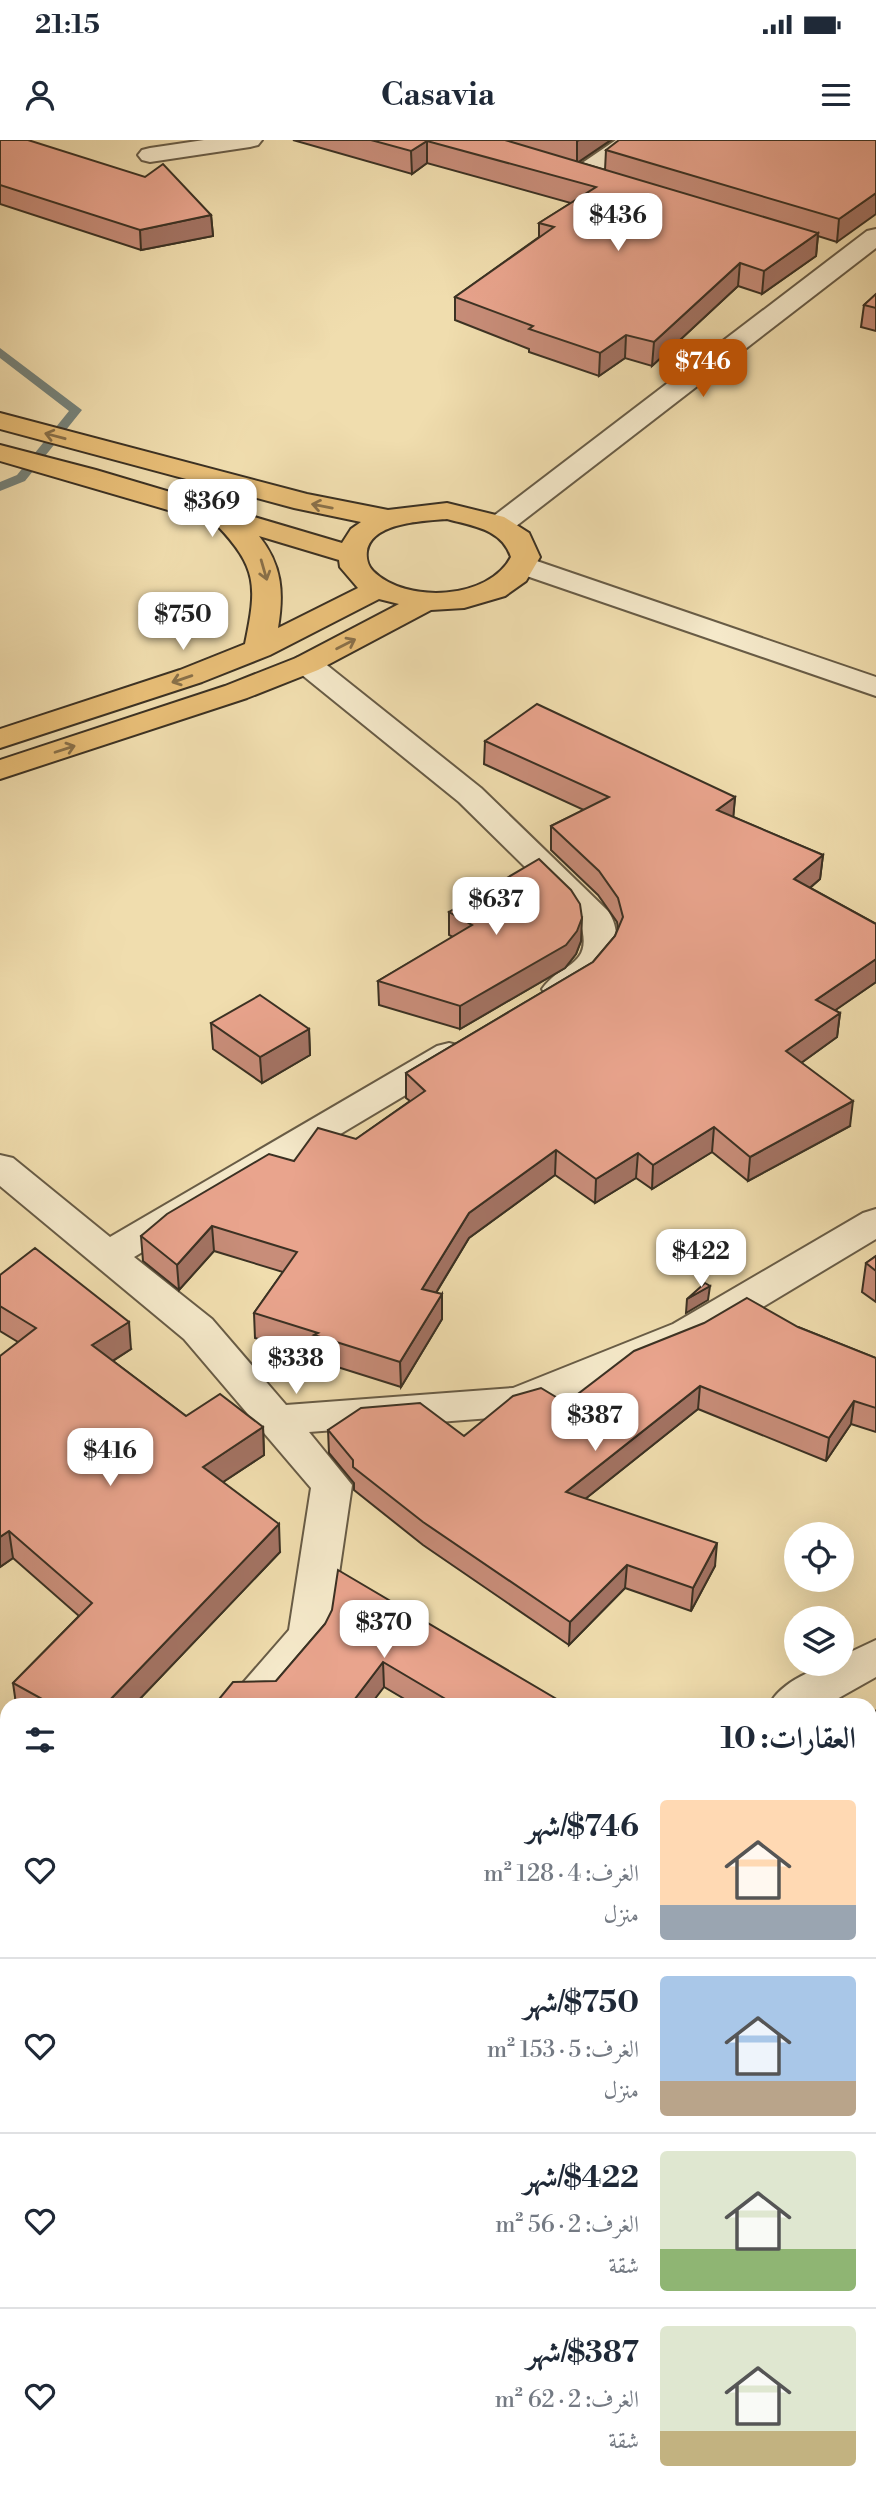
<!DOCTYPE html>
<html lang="ar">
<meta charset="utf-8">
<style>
:root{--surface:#fff;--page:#f2f2f3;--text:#1f2937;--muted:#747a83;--line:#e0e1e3;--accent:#b45309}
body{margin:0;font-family:"Libre Bodoni",Amiri,serif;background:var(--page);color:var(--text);direction:rtl;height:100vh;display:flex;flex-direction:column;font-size:26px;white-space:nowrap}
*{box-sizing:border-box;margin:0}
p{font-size:23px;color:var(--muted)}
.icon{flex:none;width:38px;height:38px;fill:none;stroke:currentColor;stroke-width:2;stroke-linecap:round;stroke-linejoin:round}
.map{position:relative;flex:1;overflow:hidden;direction:ltr}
.details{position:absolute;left:0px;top:1558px;width:877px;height:800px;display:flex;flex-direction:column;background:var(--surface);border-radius:21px 21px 0 0;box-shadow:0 7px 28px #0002;direction:rtl}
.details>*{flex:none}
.fabs{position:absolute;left:784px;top:1382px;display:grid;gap:14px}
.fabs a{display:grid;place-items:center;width:70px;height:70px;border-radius:50%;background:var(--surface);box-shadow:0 7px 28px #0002;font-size:35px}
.price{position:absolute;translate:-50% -60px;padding:0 16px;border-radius:14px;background:#fff;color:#222;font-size:23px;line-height:46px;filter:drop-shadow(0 2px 4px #0008)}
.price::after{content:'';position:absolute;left:50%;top:42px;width:21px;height:16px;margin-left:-10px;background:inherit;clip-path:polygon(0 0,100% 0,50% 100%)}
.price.selected{background:var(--accent);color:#fff}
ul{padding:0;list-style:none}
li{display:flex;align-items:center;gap:21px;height:175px;padding:0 21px}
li+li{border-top:2px solid var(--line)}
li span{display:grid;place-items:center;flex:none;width:196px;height:140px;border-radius:7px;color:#555}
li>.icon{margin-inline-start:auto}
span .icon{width:84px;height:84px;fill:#fffc;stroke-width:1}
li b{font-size:30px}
h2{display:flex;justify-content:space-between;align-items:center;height:84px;padding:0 21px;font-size:30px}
.status{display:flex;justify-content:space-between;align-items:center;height:49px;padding:0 35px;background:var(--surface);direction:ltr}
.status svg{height:19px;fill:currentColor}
header{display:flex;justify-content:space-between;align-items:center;height:91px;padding:0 21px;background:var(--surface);font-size:32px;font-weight:800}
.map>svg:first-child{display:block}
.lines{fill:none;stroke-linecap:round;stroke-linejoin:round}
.stream{fill:#76837b;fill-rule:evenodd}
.minor-casing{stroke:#685c46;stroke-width:4}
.major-casing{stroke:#3b3123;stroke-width:4}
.minor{fill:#f5e9ca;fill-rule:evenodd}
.major{fill:#e8be77;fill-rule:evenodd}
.wall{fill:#c88d79;stroke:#3b3123;stroke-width:2}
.shaded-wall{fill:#a37363;stroke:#3b3123;stroke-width:2}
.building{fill:#e9a48d;stroke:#3b3123;stroke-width:2}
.oneway{stroke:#897049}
</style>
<div class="status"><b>21:15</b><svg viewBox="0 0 49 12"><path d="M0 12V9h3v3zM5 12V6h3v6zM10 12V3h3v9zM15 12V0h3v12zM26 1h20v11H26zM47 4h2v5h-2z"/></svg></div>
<header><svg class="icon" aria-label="menu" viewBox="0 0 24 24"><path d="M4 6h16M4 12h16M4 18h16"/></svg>Casavia<svg class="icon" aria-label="person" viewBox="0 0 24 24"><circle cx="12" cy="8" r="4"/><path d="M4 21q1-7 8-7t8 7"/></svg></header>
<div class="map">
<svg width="876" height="2357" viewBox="0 0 876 2357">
<rect width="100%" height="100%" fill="#f0ddae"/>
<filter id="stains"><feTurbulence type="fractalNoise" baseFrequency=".00286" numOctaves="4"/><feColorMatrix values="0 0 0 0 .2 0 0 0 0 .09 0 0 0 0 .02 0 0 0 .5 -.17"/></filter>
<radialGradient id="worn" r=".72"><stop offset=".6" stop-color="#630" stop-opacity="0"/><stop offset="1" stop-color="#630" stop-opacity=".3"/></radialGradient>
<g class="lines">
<!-- stream -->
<path class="stream" d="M0,208L82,270L25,341L0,351V342L17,335L69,271L0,218Z"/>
<!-- minor casing -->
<g class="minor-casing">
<g id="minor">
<path d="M204,0H262L258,5L250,7L150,22L142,20L138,15L142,10L150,8Z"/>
<path d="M616,0H643L588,40H572L568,35L572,30Z"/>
<path d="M876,89V108L511,390L501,392L491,390L487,384L491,378L867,91Z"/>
<path d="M525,417L876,537V556L515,432L511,426L515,420Z"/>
<path d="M307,515L318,518L481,648L608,771C635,811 590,867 547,856L542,849C561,821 595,828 580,781L459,662L296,530L292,524L296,518Z"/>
<path d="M449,903L461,906L467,914L461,922L134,1117L212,1179L286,1265L513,1248L673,1184L863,1073L876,1069V1099L701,1204L531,1272L517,1276L309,1292L352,1345L330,1495L324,1507L275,1564H228L235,1552L289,1490L311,1348L184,1199L0,1046V1015L13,1018L110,1097L437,906Z"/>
<path d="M876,1500V1537L828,1564H770C780,1543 819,1524 842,1524V1516Z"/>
<path d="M7,2338V2350H61L58,2357H0Z"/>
</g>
</g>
<!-- major casing -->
<g class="major-casing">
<path id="major" d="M0,273L307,354L388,370L447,363L504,377L529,393L540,417L526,441L505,456L464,468L431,470L318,530L247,558L0,639V620L225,546L296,518L399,464L379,459L270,515L202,542L0,608V589L180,530L245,504C257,446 258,428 216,384L0,321V305L96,330L342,403L351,389L361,382L294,368L0,289ZM447,379C473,386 502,389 511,417C489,460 406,464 373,431C368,426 366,418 367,411C372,382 424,381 447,379ZM259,396L339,420L340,427L358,448L278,488C284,452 282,425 259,396Z"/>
</g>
<!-- minor -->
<use href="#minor" class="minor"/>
<!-- major -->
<use href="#major" class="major"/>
</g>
<!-- wall -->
<g class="wall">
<path d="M0,0L211,75L213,96L141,110L0,64Z"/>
<path d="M293,0H611L578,22L605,30L606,10L876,0L837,102L818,96L816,116L762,154L738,146L652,226L625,218L599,236L529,212V209L455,180V157L539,97V83L571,63L427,23L412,34Z"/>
<path d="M876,154V191L861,187L864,165Z"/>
<path d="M485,601L735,657L733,677L823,715L820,739L810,748L876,784V842L835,870L840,873L837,897L801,923L850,986L748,1041L712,1012L652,1049L636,1038L595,1063L555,1035L469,1098L436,1153L442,1179L401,1247L315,1220L314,1216L255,1198L254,1173L283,1132L214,1111L179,1150L143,1121L141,1096L294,1021L356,999L410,961L406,958V933L593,822L615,796L618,788L617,782L598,755L551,710V686L584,670L484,624Z"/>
<path d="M449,772L581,801L576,814L565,828L460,889L379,865L378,841L453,797L449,795Z"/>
<path d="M211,883L309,889L310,915L262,943L213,909Z"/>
<path d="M876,1116V1162L862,1152L866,1123Z"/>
<path d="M0,1135L131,1209L113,1221L186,1276L263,1287L264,1315L223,1342L280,1412L135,1564H16L13,1543L79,1476L13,1418L0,1427L18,1202L0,1191Z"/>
<path d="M798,1187L876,1218V1292L851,1284L826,1321L698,1269L585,1359L715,1426L691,1471L625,1448L569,1505L423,1405L354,1350V1343L329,1313L328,1290L464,1296Z"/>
<path d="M325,1484L565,1564H413L384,1547L276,1541Z"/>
<path d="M876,1570V1688L870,1685V1585Z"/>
<path d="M876,1786V1832L870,1830V1800Z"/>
<path d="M7,1834V1961L0,1958V1888L3,1883L0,1865V1858L5,1855Z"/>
<path d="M876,2241V2312L870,2309V2255Z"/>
<path d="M527,2350H634L631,2357H540Z"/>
<path d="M670,2350H751L748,2357H684Z"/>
</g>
<!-- shaded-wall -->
<g class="shaded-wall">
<path d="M579,0H611L577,23V1Z"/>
<path d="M427,1V23L412,34L411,11Z"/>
<path d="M876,53V74L837,102L839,79Z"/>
<path d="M211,75L213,96L141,110L140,90Z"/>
<path d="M818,93L816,116L762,154L764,131Z"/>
<path d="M740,123L738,146L652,226L654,202Z"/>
<path d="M626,195L625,218L599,236L600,213Z"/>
<path d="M735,657L733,681L717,670Z"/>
<path d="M823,715L820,739L792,763L794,739Z"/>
<path d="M582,778L581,801L576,814L565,828L460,889V866Z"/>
<path d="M876,819V842L814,885L816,860Z"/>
<path d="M840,873L837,897L783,936L786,911Z"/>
<path d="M309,889L310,915L262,943L260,917Z"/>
<path d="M853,961L850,986L748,1041L750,1017Z"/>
<path d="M714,987L712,1012L652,1049L653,1025Z"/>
<path d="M556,1010L555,1035L469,1098L423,1174L422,1149L469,1073Z"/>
<path d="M638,1013L636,1038L595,1063L596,1039Z"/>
<path d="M212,1086L214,1111L179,1150L177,1125Z"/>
<path d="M710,1146L708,1160L686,1173L687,1159Z"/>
<path d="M442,1154V1179L401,1247L400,1222Z"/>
<path d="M129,1182L131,1209L95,1232L92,1205Z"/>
<path d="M700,1246L698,1269L565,1375L566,1352Z"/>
<path d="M854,1261L851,1284L826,1321L829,1298Z"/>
<path d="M263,1287L264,1315L205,1354L203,1327Z"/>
<path d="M279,1384L280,1412L135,1564H106Z"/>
<path d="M9,1391L13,1418L0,1427V1397Z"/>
<path d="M717,1403L715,1426L691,1471L693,1448Z"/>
<path d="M627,1425L625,1448L569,1505L570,1482Z"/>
<path d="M383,1522L384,1547L371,1564H351Z"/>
<path d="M0,1578L3,1596L0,1598Z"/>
<path d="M626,2350H634L631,2357H622Z"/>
<path d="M744,2350H751L748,2357H741Z"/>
</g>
<!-- building -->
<g class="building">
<path d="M0,0H28L145,37L163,24L211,75L140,90L0,45Z"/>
<path d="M371,0H505L818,93L764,131L740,123L654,202L626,195L600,213L529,189L533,186L455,157L554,87L539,83L596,47L427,1L411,11Z"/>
<path d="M619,0H876V53L839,79L606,10Z"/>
<path d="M876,154V168L864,165Z"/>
<path d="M537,564L735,657L717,670L823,715L794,739L876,784V819L816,860L840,873L786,911L853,961L750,1017L714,987L653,1025L638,1013L596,1039L556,1010L469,1073L422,1149L442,1154L400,1222L314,1195L318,1193L254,1173L297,1112L212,1086L177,1125L141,1096L167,1074L269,1014L294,1021L318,988L356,999L425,951L406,933L593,822L615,796L623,777L618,758L599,731L551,686L609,657L485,601Z"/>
<path d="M539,719L571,750L580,764L582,778L577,791L566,805L460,866L378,841L472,785L449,772Z"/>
<path d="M260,855L309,889L260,917L211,883Z"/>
<path d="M35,1108L129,1182L92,1205L186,1276L220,1254L263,1287L203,1327L279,1384L106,1564H51L13,1543L92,1463L9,1391L0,1397V1216L36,1188L0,1166V1135Z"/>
<path d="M876,1116V1131L866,1123Z"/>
<path d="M705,1143L710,1146L687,1159Z"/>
<path d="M747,1158L798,1187L876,1218V1268L854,1261L829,1298L700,1246L566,1352L717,1403L693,1448L627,1425L570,1482L423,1382L353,1327V1320L328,1290L361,1268L420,1263L464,1296L513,1256L541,1248L566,1263L634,1211L704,1183Z"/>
<path d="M338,1430L565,1564H454L383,1522L351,1564H215L233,1542L276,1541L325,1484L332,1470Z"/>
<path d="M876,1570V1658L870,1656V1585Z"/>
<path d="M876,1786V1802L870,1800Z"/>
<path d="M7,1834V1862L0,1859V1858L5,1855V1837Z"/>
<path d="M7,1877V1939L0,1936V1888Z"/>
<path d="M876,2241V2279L870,2276V2255Z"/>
<path d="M573,2350H626L622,2357H587Z"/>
<path d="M720,2350H744L741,2357H734Z"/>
</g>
<!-- one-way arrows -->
<defs><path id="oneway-shaft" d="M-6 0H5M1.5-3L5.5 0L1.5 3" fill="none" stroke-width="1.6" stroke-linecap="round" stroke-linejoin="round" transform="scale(1.75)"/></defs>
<g class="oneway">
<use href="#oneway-shaft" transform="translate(55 296) rotate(-165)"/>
<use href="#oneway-shaft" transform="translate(322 366) rotate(-169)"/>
<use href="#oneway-shaft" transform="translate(264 430) rotate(74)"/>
<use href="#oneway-shaft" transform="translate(346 504) rotate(-27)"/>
<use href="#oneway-shaft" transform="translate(182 539) rotate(161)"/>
<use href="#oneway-shaft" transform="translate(65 609) rotate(-18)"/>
</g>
<rect width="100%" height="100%" filter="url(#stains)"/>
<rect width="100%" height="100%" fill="url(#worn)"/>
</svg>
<div class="fabs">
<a><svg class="icon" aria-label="locate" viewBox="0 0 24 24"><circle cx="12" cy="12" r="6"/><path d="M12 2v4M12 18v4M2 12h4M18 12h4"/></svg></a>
<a><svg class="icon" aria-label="layers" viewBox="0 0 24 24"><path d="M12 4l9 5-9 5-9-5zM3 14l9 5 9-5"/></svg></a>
</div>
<b class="price" style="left:618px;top:113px">$436</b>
<b class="price selected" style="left:703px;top:259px">$746</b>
<b class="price" style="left:212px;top:399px">$369</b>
<b class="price" style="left:183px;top:512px">$750</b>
<b class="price" style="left:496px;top:797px">$637</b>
<b class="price" style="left:701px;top:1149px">$422</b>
<b class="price" style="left:296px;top:1256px">$338</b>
<b class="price" style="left:595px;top:1313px">$387</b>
<b class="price" style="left:110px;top:1348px">$416</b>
<b class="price" style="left:384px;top:1520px">$370</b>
<section class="details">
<h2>العقارات: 10<svg class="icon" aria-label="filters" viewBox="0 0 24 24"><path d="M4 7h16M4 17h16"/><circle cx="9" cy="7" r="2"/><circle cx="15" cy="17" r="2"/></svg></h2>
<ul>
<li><span style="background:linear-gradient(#ffd9b3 75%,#9aa5b1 0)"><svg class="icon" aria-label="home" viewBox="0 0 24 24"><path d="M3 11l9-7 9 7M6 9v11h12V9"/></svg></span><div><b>$746/شهر</b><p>الغرف: 4 · 128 m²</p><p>منزل</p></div><svg class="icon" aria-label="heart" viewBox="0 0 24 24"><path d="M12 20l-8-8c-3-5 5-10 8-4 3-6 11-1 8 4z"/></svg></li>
<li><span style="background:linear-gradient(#a9c7e8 75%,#b9a48a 0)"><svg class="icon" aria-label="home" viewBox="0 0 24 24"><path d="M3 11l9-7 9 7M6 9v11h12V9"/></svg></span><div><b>$750/شهر</b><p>الغرف: 5 · 153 m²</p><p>منزل</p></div><svg class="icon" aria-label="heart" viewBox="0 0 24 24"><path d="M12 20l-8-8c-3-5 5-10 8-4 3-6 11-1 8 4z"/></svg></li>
<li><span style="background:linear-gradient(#dfe7d0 70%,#8fb573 0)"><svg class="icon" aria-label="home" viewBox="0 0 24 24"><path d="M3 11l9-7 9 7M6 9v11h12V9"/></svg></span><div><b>$422/شهر</b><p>الغرف: 2 · 56 m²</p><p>شقة</p></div><svg class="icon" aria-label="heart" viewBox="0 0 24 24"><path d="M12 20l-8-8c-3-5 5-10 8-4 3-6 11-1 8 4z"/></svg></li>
<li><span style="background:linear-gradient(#dfe7d0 75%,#c2b280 0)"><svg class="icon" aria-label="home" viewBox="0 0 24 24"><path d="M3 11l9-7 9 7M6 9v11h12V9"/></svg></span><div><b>$387/شهر</b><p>الغرف: 2 · 62 m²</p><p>شقة</p></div><svg class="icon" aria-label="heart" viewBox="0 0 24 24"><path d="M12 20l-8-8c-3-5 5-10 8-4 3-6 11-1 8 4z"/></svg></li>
</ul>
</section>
</div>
